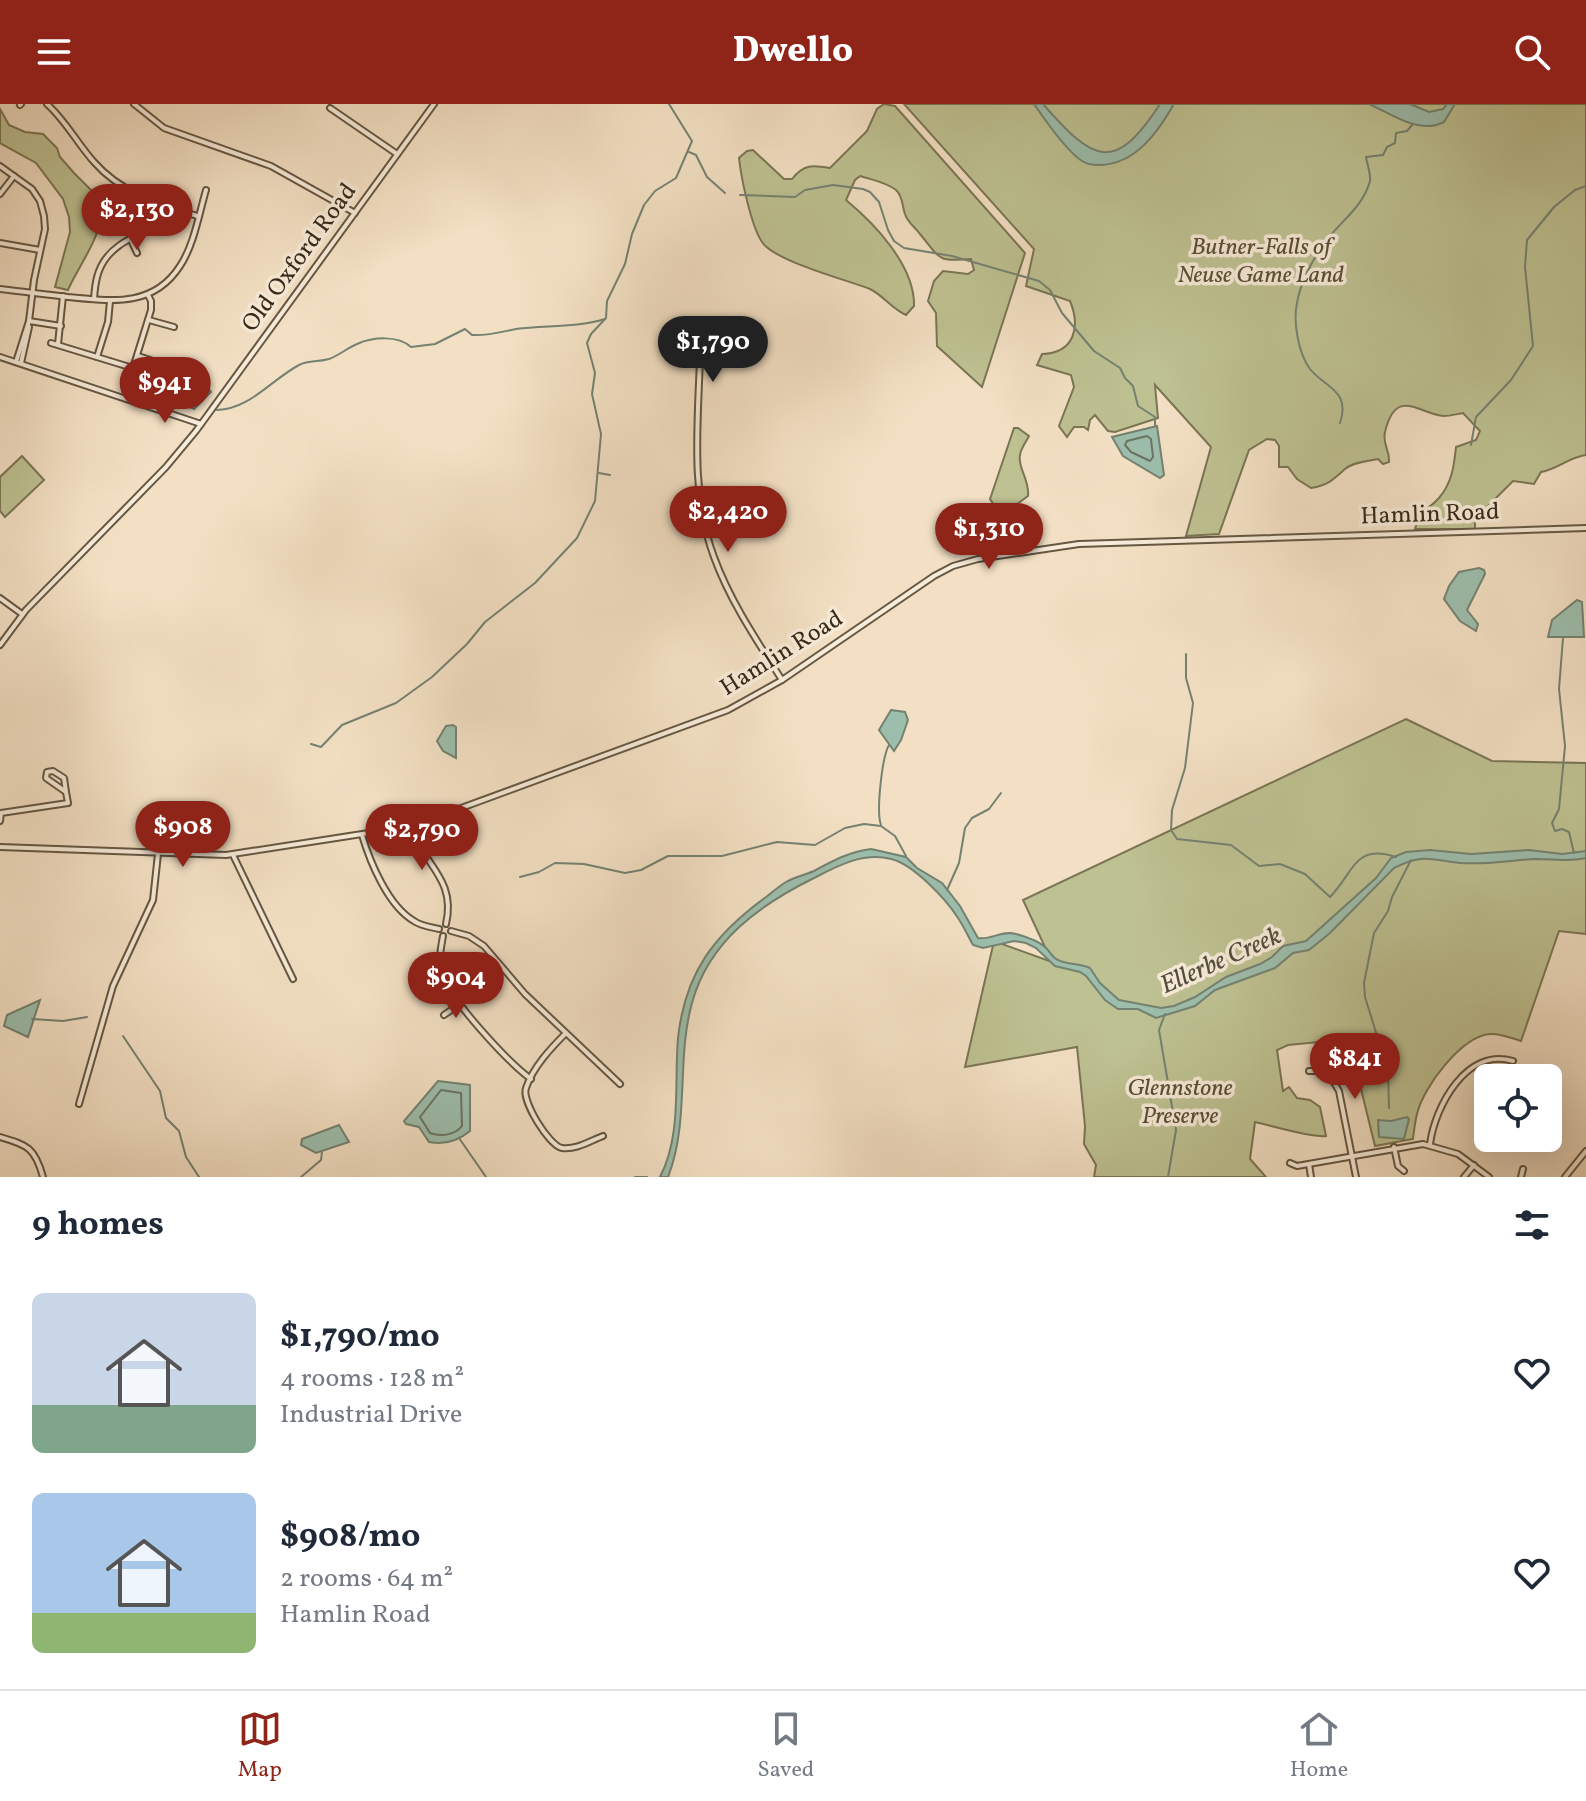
<!DOCTYPE html>
<meta charset="utf-8">
<style>
:root{--surface:#fff;--page:#f2f2f3;--text:#1f2937;--muted:#747a83;--line:#e0e1e3;--accent:#8f2418}
body{margin:0;font-family:Vollkorn,serif;background:var(--page);color:var(--text);height:100vh;display:flex;flex-direction:column;font-size:30px;white-space:nowrap}
*{box-sizing:border-box;margin:0}
p{font-size:26px;color:var(--muted)}
.icon{flex:none;width:44px;height:44px;fill:none;stroke:currentColor;stroke-width:2;stroke-linecap:round;stroke-linejoin:round}
.map{position:relative;height:1073px;overflow:hidden}
.side{display:flex;flex-direction:column;background:var(--surface);flex:1}
.side>*{flex:none}
.fabs{position:absolute;left:1474px;top:960px;display:grid;gap:16px}
.fabs a{display:grid;place-items:center;width:88px;height:88px;border-radius:12px;background:var(--surface);box-shadow:0 8px 32px #0002;font-size:40px}
.price{position:absolute;translate:-50% -68px;padding:0 18px;border-radius:28px;background:var(--accent);color:#fff;font-size:26px;line-height:52px;filter:drop-shadow(0 2px 4px #0008)}
.price::after{content:'';position:absolute;left:50%;top:48px;width:24px;height:18px;margin-left:-12px;background:inherit;clip-path:polygon(0 0,100% 0,50% 100%)}
.price.on{background:#222;color:#fff}
ul{padding:0;list-style:none}
li{display:flex;align-items:center;gap:24px;height:200px;padding:0 32px}
li span{display:grid;place-items:center;flex:none;width:224px;height:160px;border-radius:12px;color:#555}
li>.icon{margin-inline-start:auto}
span .icon{width:96px;height:96px;fill:#fffc;stroke-width:1}
li b{font-size:34px}
h2{display:flex;justify-content:space-between;align-items:center;height:96px;padding:0 32px;font-size:34px}
header{display:flex;justify-content:space-between;align-items:center;height:104px;padding:0 32px;background:var(--accent);color:#fff;font-size:36px;font-weight:800}
.menu{display:flex;justify-content:space-around;align-items:center;height:112px;border-top:2px solid var(--line);background:var(--surface);font-size:22px;color:var(--muted)}
.menu a{display:grid;justify-items:center;gap:4px}
.menu .on{color:var(--accent)}
.map>svg:first-child{display:block}
.green{fill:#bec192;stroke:#7a7554;stroke-width:2}
.water{fill:#9dbead;stroke:#748271;stroke-width:2}
.lines{fill:none;stroke-linecap:round;stroke-linejoin:round}
.shore{stroke:#6a7462;stroke-width:2}
.stream{stroke:#748271;stroke-width:2}
.minor-casing{stroke:#665742;stroke-width:8}
.minor{stroke:#f7ebd9;stroke-width:4}
.labels{text-anchor:middle;dominant-baseline:central;stroke-width:7;stroke-linejoin:round;paint-order:stroke}
.park-label{font-size:24px;font-style:italic;fill:#594f36;stroke:#f7ebd9}
.street-label{font-size:24px;fill:#372917;stroke:#f7ebd9}
.water-label{font-size:26px;font-style:italic;fill:#504e3c;stroke:#f7ebd9}
</style>
<header><svg class="icon" aria-label="menu" viewBox="0 0 24 24"><path d="M4 6h16M4 12h16M4 18h16"/></svg>Dwello<svg class="icon" aria-label="search" viewBox="0 0 24 24"><circle cx="10" cy="10" r="6"/><path d="M15 15l6 6"/></svg></header>
<div class="map">
<svg width="1586" height="1073" viewBox="0 0 1586 1073">
<rect width="100%" height="100%" fill="#f3e0c4"/>
<filter id="stains"><feTurbulence type="fractalNoise" baseFrequency=".0025" numOctaves="4"/><feColorMatrix values="0 0 0 0 .2 0 0 0 0 .09 0 0 0 0 .02 0 0 0 .5 -.17"/></filter>
<radialGradient id="worn" r=".72"><stop offset=".6" stop-color="#630" stop-opacity="0"/><stop offset="1" stop-color="#630" stop-opacity=".3"/></radialGradient>
<!-- green -->
<g class="green">
<path d="M884,0L895,2L1025,149L982,283L937,242L936,209L928,197L934,177L943,167L968,170L974,166L971,155C936,158 941,155 920,130C915,123 907,118 905,110C902,102 903,92 896,86C886,78 872,76 860,72L855,76L846,96C875,120 915,162 914,202L906,211C892,205 884,192 870,185C847,176 774,157 762,138C751,122 741,73 739,54L747,47L753,46L784,75H792C804,60 812,61 830,64L867,27L877,5Z"/>
<path d="M904,0H1586V351C1569,353 1558,365 1541,368L1534,380L1513,377L1475,415V425H1415C1420,406 1427,407 1439,394C1452,379 1454,362 1456,343L1476,336L1480,327L1463,309C1457,310 1450,312 1444,312C1419,310 1396,282 1385,328C1382,340 1390,346 1389,358L1383,360L1378,355C1368,357 1353,358 1345,365C1333,376 1328,381 1311,384L1297,375L1288,363H1279V342L1275,336L1267,335L1249,346L1219,430L1186,432L1211,343L1155,281L1158,314L1115,328L1108,327L1095,311L1090,316L1088,326L1084,323H1074L1067,333L1059,322L1074,283L1071,271L1037,261L1042,250C1074,249 1081,224 1070,197L1026,182L1034,145Z"/>
<path d="M0,5L9,21L25,28L43,30L57,44L60,53L74,69L90,85L107,95L119,89L125,104L133,110C122,119 114,111 98,124C98,135 74,171 68,186L55,183L70,128L69,113L63,95L36,59L0,39Z"/>
<path d="M1014,324H1018L1029,332C1026,338 1021,344 1020,351C1017,363 1030,376 1028,392L1017,400L994,401L990,395Z"/>
<path d="M22,352L44,376L5,413L0,407V373Z"/>
<path d="M1406,615L1492,657L1586,659V830L1559,827L1521,937C1511,934 1500,929 1490,930C1462,932 1423,983 1417,1010C1415,1018 1414,1026 1413,1035L1375,1042L1361,985L1339,936L1288,941L1277,946L1283,987L1289,983L1297,994L1310,996L1320,1003L1326,1032C1311,1034 1273,1022 1255,1018L1250,1055L1266,1073H1094L1096,1061L1084,1040L1085,1022L1077,943L965,963L994,837L1052,858L1023,796Z"/>
</g>
<!-- water -->
<g class="water">
<path d="M1034,0H1043C1093,57 1114,71 1160,0H1174C1158,28 1136,60 1100,61C1094,61 1088,61 1082,57C1066,47 1045,16 1034,0Z"/>
<path d="M1369,0H1410L1429,8L1443,5L1447,0H1455L1444,18C1419,31 1392,10 1369,0Z"/>
<path d="M198,277H202L211,288L194,305L181,299L179,292Z"/>
<path d="M1157,322L1164,371L1160,374L1123,352L1112,333Z"/>
<path d="M1479,464L1484,466L1485,470L1467,506L1478,520L1476,527L1460,517L1444,495L1449,482L1459,468Z"/>
<path d="M1577,496L1582,498L1584,533H1548L1552,516Z"/>
<path d="M891,606L905,608L908,616L901,636L894,647L879,626Z"/>
<path d="M453,621L456,623V654L443,647L437,637L446,622Z"/>
<path d="M871,745L906,753L917,764L942,779L960,802L978,834C992,836 1002,826 1016,830C1023,832 1039,837 1045,843C1051,848 1051,853 1058,856C1068,861 1079,859 1090,864L1100,879L1119,896L1161,904L1174,902L1195,893L1226,873L1260,860L1272,853L1283,842L1306,837L1376,774L1391,754L1406,748L1430,746L1471,750L1529,746L1562,750L1586,747V754C1569,758 1553,755 1536,755C1511,756 1485,761 1460,759C1430,756 1424,749 1394,764L1330,829L1309,846L1293,849L1275,864L1215,886L1195,902L1156,914L1138,905H1118L1105,896L1086,872L1080,868L1055,862L1036,844L1026,839L1014,837L983,844L973,841C968,832 964,823 958,814C946,795 913,760 891,755C864,748 839,761 816,773C761,800 709,836 692,899C676,956 690,1016 668,1073H660C682,1030 674,980 678,934C685,868 715,830 766,793C773,788 779,782 786,778C795,773 805,771 814,767C834,756 849,748 871,745Z"/>
<path d="M40,896L28,933L4,922L7,911Z"/>
<path d="M438,977L470,981V1027C458,1037 444,1041 429,1038L419,1023L406,1020L404,1017Z"/>
<path d="M1407,1013L1409,1015L1404,1035L1379,1033L1378,1016L1391,1017Z"/>
<path d="M339,1021L349,1038L316,1049L301,1041L302,1035Z"/>
</g>
<g class="lines">
<!-- shore -->
<g class="shore">
<path d="M1147,332L1151,335L1153,353L1150,357L1131,348L1125,341L1127,337Z"/>
<path d="M441,986L461,989L462,1022C455,1031 441,1033 430,1029L420,1013Z"/>
</g>
<!-- stream -->
<g class="stream">
<path d="M689,48L696,51L707,73L725,89"/>
<path d="M740,91L795,93L805,86L833,81L863,85L870,88L879,98L888,126L894,137L904,144L952,152L1039,177L1050,186L1062,209L1094,247L1120,264L1125,274L1133,282L1138,302L1155,313V322"/>
<path d="M217,306C250,305 271,276 299,261C308,256 319,258 329,255C340,251 347,244 357,240C373,233 398,231 411,243L435,240L465,225L472,231C488,232 501,228 516,225C545,221 576,224 605,215"/>
<path d="M1340,319C1351,286 1325,284 1310,265C1298,249 1293,217 1297,199C1300,180 1312,157 1322,142C1337,120 1363,104 1370,77C1371,70 1367,60 1366,53L1383,51L1387,43L1395,39L1396,29L1407,27L1412,21"/>
<path d="M1471,341L1476,313L1511,276L1533,242L1525,163L1527,136L1554,103L1575,86L1586,82"/>
<path d="M599,369L610,371"/>
<path d="M1563,534L1559,585L1565,642L1559,705L1552,719L1555,727L1562,725L1569,728L1574,749"/>
<path d="M1186,550V574L1193,599L1185,664L1172,706L1171,726L1177,735L1231,741L1259,762L1280,760L1305,770L1330,793C1354,769 1354,739 1396,753"/>
<path d="M311,640L321,643L342,621L396,599L432,573L467,540L485,518L535,479L577,434L595,397L601,330L592,290L595,269L587,239L591,230L606,214L607,197L625,160L632,130L644,101L655,87L676,74L692,37L669,0"/>
<path d="M881,721C876,708 882,653 889,641"/>
<path d="M520,773L539,768L555,759L584,760L625,769L641,766L668,752H722L777,738L815,741L845,724L864,720L881,722L895,732L906,752"/>
<path d="M947,786L959,759L965,724L972,714L989,705L1001,689"/>
<path d="M1165,910L1159,926L1176,1026L1168,1073"/>
<path d="M32,915L63,917L87,913"/>
<path d="M123,932L160,987L166,1014L179,1027L186,1053L199,1073"/>
<path d="M1389,1004L1388,967L1365,893L1364,879L1374,829L1388,807L1392,793L1411,756"/>
<path d="M459,1034L486,1073"/>
<path d="M301,1073L321,1056L322,1048"/>
<path d="M635,1073H647"/>
</g>
<!-- minor casing -->
<g class="minor-casing">
<g id="minor">
<path d="M47,0C66,17 77,39 94,58C121,89 159,100 197,112"/>
<path d="M134,0L164,24L271,62L355,109"/>
<path d="M20,1L21,0"/>
<path d="M330,4L397,50"/>
<path d="M0,62L32,85L40,97L44,112L45,125L34,176L29,217L16,258"/>
<path d="M0,90L14,72"/>
<path d="M131,136L137,149"/>
<path d="M0,139L40,146"/>
<path d="M0,185C23,188 45,190 68,193C111,197 153,204 180,162C194,141 199,110 206,86"/>
<path d="M94,195C95,180 97,165 107,153C126,129 152,135 160,100"/>
<path d="M149,216L174,223"/>
<path d="M29,217L61,222"/>
<path d="M51,239L159,272L162,260L138,252"/>
<path d="M704,239L700,253C698,319 690,389 714,453C730,497 757,537 782,576"/>
<path d="M58,240L63,192"/>
<path d="M0,253L201,320"/>
<path d="M97,253L108,218L110,197"/>
<path d="M21,259L29,223"/>
<path d="M133,264L151,206V197L148,191"/>
<path d="M0,494L22,510"/>
<path d="M0,541L26,506L166,363L196,327L434,0"/>
<path d="M53,667L64,674L66,688L46,674L47,668Z"/>
<path d="M0,717L1,709L68,699L66,688"/>
<path d="M411,721C420,759 457,773 446,820"/>
<path d="M362,731C370,758 388,802 414,817C421,822 431,823 439,825"/>
<path d="M0,743L226,751L388,726L423,718L728,606L782,576L934,472L953,462L978,455L1079,440L1586,424"/>
<path d="M233,751L293,875"/>
<path d="M451,827L469,832L484,842L525,890L620,980"/>
<path d="M443,832C441,844 438,856 442,869C449,895 508,958 531,975"/>
<path d="M444,911L460,900"/>
<path d="M566,929C551,944 533,963 526,984C521,996 549,1042 562,1044C576,1046 590,1037 603,1032"/>
<path d="M1309,967H1321L1332,975L1339,987L1356,1073"/>
<path d="M79,1000L113,882L153,796L158,750"/>
<path d="M0,1033C28,1041 35,1044 43,1073"/>
<path d="M1430,1040C1435,1002 1467,943 1513,957"/>
<path d="M1394,1043L1398,1062L1404,1067"/>
<path d="M1290,1059L1297,1062L1423,1040L1458,1050L1489,1073"/>
<path d="M1309,1060L1311,1073"/>
<path d="M1464,1073L1474,1061"/>
<path d="M1521,1073L1523,1065"/>
<path d="M1565,1073L1586,1047"/>
</g>
</g>
<!-- minor -->
<use href="#minor" class="minor"/>
</g>
<g class="labels">
<!-- park labels -->
<g class="park-label">
<text x="1261" y="144">Butner-Falls of<tspan x="1261" dy="28">Neuse Game Land</tspan></text>
<text x="1180" y="985">Glennstone<tspan x="1180" dy="28">Preserve</tspan></text>
</g>
<!-- street labels -->
<g class="street-label">
<text transform="translate(300 154) rotate(-54)">Old Oxford Road</text>
<text transform="translate(1430 411) rotate(-2)">Hamlin Road</text>
<text transform="translate(782 550) rotate(-32)">Hamlin Road</text>
</g>
<!-- water labels -->
<g class="water-label">
<text transform="translate(1221 857) rotate(-24)">Ellerbe Creek</text>
</g>
</g>
<rect width="100%" height="100%" filter="url(#stains)"/>
<rect width="100%" height="100%" fill="url(#worn)"/>
</svg>
<div class="fabs">
<a><svg class="icon" aria-label="locate" viewBox="0 0 24 24"><circle cx="12" cy="12" r="6"/><path d="M12 2v4M12 18v4M2 12h4M18 12h4"/></svg></a>
</div>
<b class="price" style="left:137px;top:148px">$2,130</b>
<b class="price on" style="left:713px;top:280px">$1,790</b>
<b class="price" style="left:165px;top:321px">$941</b>
<b class="price" style="left:728px;top:450px">$2,420</b>
<b class="price" style="left:989px;top:467px">$1,310</b>
<b class="price" style="left:183px;top:765px">$908</b>
<b class="price" style="left:422px;top:768px">$2,790</b>
<b class="price" style="left:456px;top:916px">$904</b>
<b class="price" style="left:1355px;top:997px">$841</b>
</div>
<section class="side">
<h2>9 homes<svg class="icon" aria-label="filters" viewBox="0 0 24 24"><path d="M4 7h16M4 17h16"/><circle cx="9" cy="7" r="2"/><circle cx="15" cy="17" r="2"/></svg></h2>
<ul>
<li><span style="background:linear-gradient(#c9d6e8 70%,#7fa58c 0)"><svg class="icon" aria-label="home" viewBox="0 0 24 24"><path d="M3 11l9-7 9 7M6 9v11h12V9"/></svg></span><div><b>$1,790/mo</b><p>4 rooms · 128 m²</p><p>Industrial Drive</p></div><svg class="icon" aria-label="heart" viewBox="0 0 24 24"><path d="M12 20l-8-8c-3-5 5-10 8-4 3-6 11-1 8 4z"/></svg></li>
<li><span style="background:linear-gradient(#a9c7e8 75%,#8fb573 0)"><svg class="icon" aria-label="home" viewBox="0 0 24 24"><path d="M3 11l9-7 9 7M6 9v11h12V9"/></svg></span><div><b>$908/mo</b><p>2 rooms · 64 m²</p><p>Hamlin Road</p></div><svg class="icon" aria-label="heart" viewBox="0 0 24 24"><path d="M12 20l-8-8c-3-5 5-10 8-4 3-6 11-1 8 4z"/></svg></li>
</ul>
</section>
<nav class="menu">
<a class="on"><svg class="icon" aria-label="map" viewBox="0 0 24 24"><path d="M3 6l6-2 6 2 6-2v14l-6 2-6-2-6 2zM9 4v14M15 6v14"/></svg>Map</a>
<a><svg class="icon" aria-label="saved" viewBox="0 0 24 24"><path d="M7 4h10v16l-5-4-5 4z"/></svg>Saved</a>
<a><svg class="icon" aria-label="home" viewBox="0 0 24 24"><path d="M3 11l9-7 9 7M6 9v11h12V9"/></svg>Home</a>
</nav>
